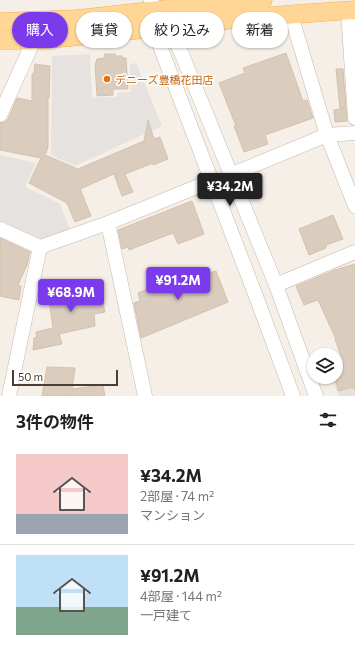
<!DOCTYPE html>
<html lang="ja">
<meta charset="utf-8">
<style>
:root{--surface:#fff;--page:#f6f6f6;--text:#202124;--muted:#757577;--line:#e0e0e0;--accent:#7c3aed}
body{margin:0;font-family:Commissioner,"Noto Sans JP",sans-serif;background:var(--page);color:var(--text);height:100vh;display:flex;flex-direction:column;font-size:15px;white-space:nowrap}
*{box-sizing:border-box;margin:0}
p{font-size:13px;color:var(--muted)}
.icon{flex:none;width:22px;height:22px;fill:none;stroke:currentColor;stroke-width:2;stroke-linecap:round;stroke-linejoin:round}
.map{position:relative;height:396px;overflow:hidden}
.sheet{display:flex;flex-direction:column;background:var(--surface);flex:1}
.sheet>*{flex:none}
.guide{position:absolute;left:12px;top:12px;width:331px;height:36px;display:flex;gap:8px}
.buttons{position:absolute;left:307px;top:348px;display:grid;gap:8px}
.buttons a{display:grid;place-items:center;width:36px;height:36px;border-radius:50%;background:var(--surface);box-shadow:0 1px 3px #0004;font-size:20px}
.scale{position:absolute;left:12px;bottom:10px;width:106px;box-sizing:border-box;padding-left:4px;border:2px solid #493f35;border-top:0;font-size:11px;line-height:14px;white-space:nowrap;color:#493f35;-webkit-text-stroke:3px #fff;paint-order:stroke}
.price{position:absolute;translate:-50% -34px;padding:0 9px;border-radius:4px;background:var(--accent);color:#fff;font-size:13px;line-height:26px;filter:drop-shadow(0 1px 2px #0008)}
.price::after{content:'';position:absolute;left:50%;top:24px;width:12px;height:9px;margin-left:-6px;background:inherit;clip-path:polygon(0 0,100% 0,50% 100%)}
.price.current{background:#222;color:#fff}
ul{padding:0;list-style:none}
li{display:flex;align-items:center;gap:12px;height:100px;padding:0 16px}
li+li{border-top:1px solid var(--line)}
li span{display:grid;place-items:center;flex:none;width:112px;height:80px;border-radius:0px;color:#555}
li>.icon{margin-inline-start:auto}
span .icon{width:48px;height:48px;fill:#fffc;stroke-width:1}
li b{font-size:17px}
h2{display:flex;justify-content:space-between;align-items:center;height:48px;padding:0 16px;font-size:17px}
.pill{padding:0 14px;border-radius:18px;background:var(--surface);box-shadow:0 1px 3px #0004;font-size:14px;line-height:36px}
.pill.current{background:var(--accent);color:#fff}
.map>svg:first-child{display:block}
.industrial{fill:#e7e1dc}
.parking{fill:#e6e2df}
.building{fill:#dbcdbe;stroke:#d4c1ad}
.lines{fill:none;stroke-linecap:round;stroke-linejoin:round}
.minor-casing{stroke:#c5b9ab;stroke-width:15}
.major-casing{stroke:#f1b359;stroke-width:19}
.minor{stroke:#fff;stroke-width:14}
.major{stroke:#ffd696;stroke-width:18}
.food-dot{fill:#e8710a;stroke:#fff;stroke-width:1.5}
.labels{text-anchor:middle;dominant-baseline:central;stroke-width:3;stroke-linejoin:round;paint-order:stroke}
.food-label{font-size:11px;fill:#c56008;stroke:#fff;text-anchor:start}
</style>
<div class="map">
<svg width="355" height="396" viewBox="0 0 355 396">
<rect width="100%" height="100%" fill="#f5efe7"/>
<!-- industrial -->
<path class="industrial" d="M355,358V396H339L331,377H336V366Z"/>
<!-- parking -->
<g class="parking">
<path d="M90,54L92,98L117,97V93L131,92L130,64L136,63L162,126L75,166L51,155L52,56Z"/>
<path d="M0,155L36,163L25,187L60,204L71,232L39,241L0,224Z"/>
</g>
<!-- building -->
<g class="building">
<path d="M286,53L303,101L307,100L313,118L265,135L268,144L244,152L234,126H236L219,83L245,73L243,68Z"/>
<path d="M105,54H115L116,56H122V58H126L128,89H113V95L97,96L95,65L97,59L104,58Z"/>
<path d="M35,64L50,66L49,98H48V147L45,155L78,169L144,141L148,120L154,139L160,137L168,159L153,165V163L125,174L133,192L122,196L114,174L80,189L91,216L75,222L67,203L29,183L41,158L0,150V123L5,122L8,119L17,98L32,101V74L34,73Z"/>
<path d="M336,69H343L346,108L340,109Z"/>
<path d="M346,108L347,121L335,122L334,110Z"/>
<path d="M192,201L204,234L178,244L173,233L129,250L128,247L122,249L118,230Z"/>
<path d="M333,215L343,239L326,245V248L309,255L299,229Z"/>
<path d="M0,238L30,252L27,265L18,285L21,286L19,300L0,296Z"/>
<path d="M355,264V390L353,387L339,391L336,382V368L344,365L335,339H336L318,300L304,305L296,286L335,270Z"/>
<path d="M216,271L228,302L141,338L134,303L140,301L138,293L188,272L191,279Z"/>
<path d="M94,281L99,283L105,312L94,314L95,326L59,334L62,344L33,350L34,338L37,337L36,332L53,328L49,299L53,293L65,289V292L86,287V283Z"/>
<path d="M47,367L75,368L72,389L103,385L105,396H71V394L70,396H42Z"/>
</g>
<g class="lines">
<!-- minor casing -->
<g class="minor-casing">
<g id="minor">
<path d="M151,0L155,11L153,28L257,299L293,396"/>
<path d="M348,10L355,118"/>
<path d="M291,15L327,135L355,206"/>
<path d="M164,20L169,26L183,57L276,285L316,396"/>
<path d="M0,115L34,40"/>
<path d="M230,175L327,135L355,133"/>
<path d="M108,223L145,396"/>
<path d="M0,229L40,247L108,223L211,181"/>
<path d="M276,285L355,252"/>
<path d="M9,396L40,247"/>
</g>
</g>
<!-- major casing -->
<g class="major-casing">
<g id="major">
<path d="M0,22L78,19L186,7L263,0"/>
<path d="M0,40C57,41 113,32 170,26C231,19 293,14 355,10"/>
</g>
</g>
<!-- minor -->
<use href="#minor" class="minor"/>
<!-- major -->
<use href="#major" class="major"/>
</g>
<!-- markers -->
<circle class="food-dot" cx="107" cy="79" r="4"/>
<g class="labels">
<!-- food labels -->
<g class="food-label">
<text x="115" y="79">デニーズ豊橋花田店</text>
</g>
</g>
</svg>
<div class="buttons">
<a><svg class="icon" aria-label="layers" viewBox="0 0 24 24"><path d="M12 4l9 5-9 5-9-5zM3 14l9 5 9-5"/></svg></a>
</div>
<div class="scale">50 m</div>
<b class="price current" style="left:230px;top:207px">¥34.2M</b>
<b class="price" style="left:178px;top:301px">¥91.2M</b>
<b class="price" style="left:71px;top:313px">¥68.9M</b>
<div class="guide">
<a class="pill current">購入</a>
<a class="pill">賃貸</a>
<a class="pill">絞り込み</a>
<a class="pill">新着</a>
</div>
</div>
<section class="sheet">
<h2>3件の物件<svg class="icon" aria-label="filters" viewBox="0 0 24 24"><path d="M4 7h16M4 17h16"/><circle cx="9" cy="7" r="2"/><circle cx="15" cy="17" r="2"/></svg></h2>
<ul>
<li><span style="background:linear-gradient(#f6c9c9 75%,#9aa5b1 0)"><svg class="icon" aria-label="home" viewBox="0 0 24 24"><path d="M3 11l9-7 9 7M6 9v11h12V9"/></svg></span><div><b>¥34.2M</b><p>2部屋 · 74 m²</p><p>マンション</p></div></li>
<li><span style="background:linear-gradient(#bfe0f5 65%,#7fa58c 0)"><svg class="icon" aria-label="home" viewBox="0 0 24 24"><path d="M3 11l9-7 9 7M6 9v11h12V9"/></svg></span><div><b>¥91.2M</b><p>4部屋 · 144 m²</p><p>一戸建て</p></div></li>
</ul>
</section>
